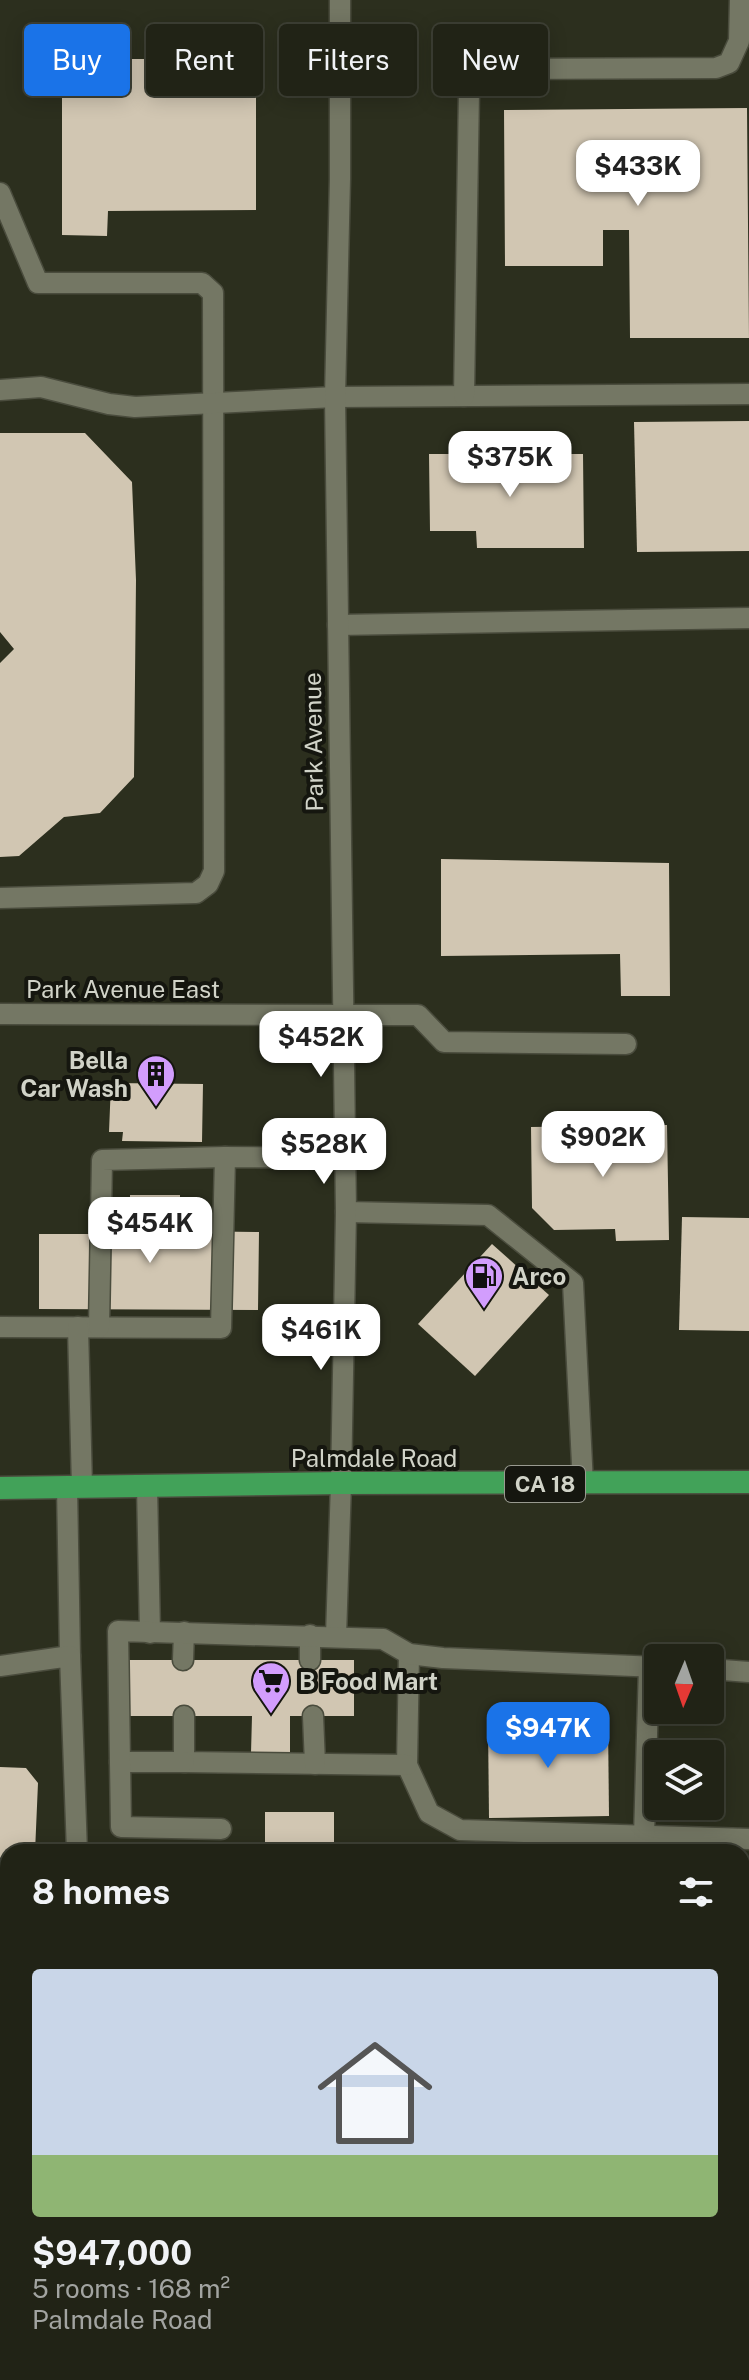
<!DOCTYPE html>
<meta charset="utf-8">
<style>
:root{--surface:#212316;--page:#292b1f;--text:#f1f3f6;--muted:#a2a4a1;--line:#3e4035;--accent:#1a73e8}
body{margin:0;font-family:"Public Sans",sans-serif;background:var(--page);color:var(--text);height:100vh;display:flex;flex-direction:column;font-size:30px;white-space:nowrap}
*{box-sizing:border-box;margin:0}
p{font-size:26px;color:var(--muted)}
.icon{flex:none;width:44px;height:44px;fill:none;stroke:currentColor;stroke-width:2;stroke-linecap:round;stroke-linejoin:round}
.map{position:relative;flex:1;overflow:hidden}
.drawer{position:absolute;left:0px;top:1844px;width:750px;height:536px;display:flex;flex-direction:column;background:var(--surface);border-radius:24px 24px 0 0;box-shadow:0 4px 20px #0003,0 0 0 2px var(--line)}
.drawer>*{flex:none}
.hud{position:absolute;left:24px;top:24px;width:702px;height:72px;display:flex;gap:16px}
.needle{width:52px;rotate:182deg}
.buttons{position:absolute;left:644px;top:1644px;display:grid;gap:16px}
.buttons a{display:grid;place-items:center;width:80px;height:80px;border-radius:8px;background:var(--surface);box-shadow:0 4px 20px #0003,0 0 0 2px var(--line);font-size:40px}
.price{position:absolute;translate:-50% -68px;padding:0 18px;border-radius:16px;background:#fff;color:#222;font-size:26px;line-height:52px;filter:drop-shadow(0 2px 4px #0008)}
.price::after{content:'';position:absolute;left:50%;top:48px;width:24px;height:18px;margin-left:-12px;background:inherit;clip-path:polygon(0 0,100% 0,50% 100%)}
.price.selected{background:var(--accent);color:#fff}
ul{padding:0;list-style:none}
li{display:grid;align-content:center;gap:16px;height:424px;padding:0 32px}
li+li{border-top:2px solid var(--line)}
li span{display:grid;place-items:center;height:248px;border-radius:8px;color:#555}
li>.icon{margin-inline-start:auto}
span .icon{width:144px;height:144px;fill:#fffc;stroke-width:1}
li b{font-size:34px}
h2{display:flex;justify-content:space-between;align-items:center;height:96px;padding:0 32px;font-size:34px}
.chip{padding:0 28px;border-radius:8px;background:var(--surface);box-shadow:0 4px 20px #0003,0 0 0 2px var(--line);font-size:28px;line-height:72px}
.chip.selected{background:var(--accent);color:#fff}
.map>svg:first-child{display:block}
.building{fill:#d1c6b2}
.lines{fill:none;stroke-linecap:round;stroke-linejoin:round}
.service-casing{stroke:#4a4c3d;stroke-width:23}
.minor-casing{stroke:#4a4c3d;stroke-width:23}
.tertiary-casing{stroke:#4a4c3d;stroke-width:23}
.trunk-casing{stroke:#4a4c3d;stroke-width:25}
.service{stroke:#747764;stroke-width:20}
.minor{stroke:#747764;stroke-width:20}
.tertiary{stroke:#747764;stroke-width:20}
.trunk{stroke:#42a259;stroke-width:22}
.labels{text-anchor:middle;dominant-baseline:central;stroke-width:8;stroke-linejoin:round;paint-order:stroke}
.shield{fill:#15160f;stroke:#999a90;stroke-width:2}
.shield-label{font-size:22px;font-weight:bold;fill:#d1d3c8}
.street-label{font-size:24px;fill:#d1d3c8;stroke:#15160f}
.poi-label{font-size:24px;font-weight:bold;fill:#d1d3c8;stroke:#15160f;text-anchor:start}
</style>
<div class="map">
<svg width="749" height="2380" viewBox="0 0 749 2380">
<rect width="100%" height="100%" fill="#2c2f1e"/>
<!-- building -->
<g class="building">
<path d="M62,59H256V210L108,211L107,236L62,235Z"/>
<path d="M747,108L749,338H630L629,230H603V266H505L504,110Z"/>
<path d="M749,421V551L637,552L634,422Z"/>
<path d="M0,433H85L132,482L136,580L134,777L100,813L64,817L19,856L0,857V663L14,649L0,632Z"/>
<path d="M429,454H583L584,548H477L476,531H430Z"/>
<path d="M441,859L669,863L670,996H621L620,954L441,956Z"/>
<path d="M111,1083L203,1084L202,1142L122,1141L123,1132H109Z"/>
<path d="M667,1125L669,1240L616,1241L615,1229L554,1230L532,1208L531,1127Z"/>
<path d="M130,1195H180V1231L259,1232L258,1310L39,1309V1234H130Z"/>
<path d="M682,1217L749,1218V1331L679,1330Z"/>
<path d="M492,1244L549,1295L475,1376L418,1324Z"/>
<path d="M124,1660H354V1716H290V1754L251,1753L252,1716H125Z"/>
<path d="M608,1722L609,1816L489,1818L488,1723Z"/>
<path d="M0,1767L26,1768L38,1783L35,1852H8V2100L0,2099Z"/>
<rect x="265" y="1812" width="69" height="32"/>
<path d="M489,2372H584L583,2380H489Z"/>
</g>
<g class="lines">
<!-- service casing -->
<g class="service-casing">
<g id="service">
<path d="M0,193L38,283H202L213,293L214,871L208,884L196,893L0,898"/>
<path d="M0,390L41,387L109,404L135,407L335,397L749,394"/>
<path d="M464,396L469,91L480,75L500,69L716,68L729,63L739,41L740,0"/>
<path d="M338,625L749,618"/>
<path d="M342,1015H418L444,1042L626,1044"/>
<path d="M346,1212L488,1215L573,1283L583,1484"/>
<path d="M0,1327L221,1328L225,1157"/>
<path d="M78,1327L82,1487"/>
<path d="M99,1327L102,1160L225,1157L345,1158"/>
<path d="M147,1486L150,1633"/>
<path d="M67,1487L70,1656"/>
<path d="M310,1635V1660"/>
<path d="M336,1636L341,1483"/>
<path d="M409,1654L407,1765L429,1813L460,1830L749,1839"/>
<path d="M183,1660L184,1632"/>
<path d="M0,1666L70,1656L77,1852"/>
<path d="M710,1669L749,1672"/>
<path d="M184,1716V1762L407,1765"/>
<path d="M313,1716L315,1764"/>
<path d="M120,1762H184"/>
<path d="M221,1829L121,1827L118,1631L383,1639L409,1654L443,1658L658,1667"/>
<path d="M644,1836L649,1667"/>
<path d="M742,2042L749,2043"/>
<path d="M79,2380V2372"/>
<path d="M196,2380V2372"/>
<path d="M307,2380V2372"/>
</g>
</g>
<!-- minor casing -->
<g class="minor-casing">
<path id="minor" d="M0,1014L342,1015"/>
</g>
<!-- tertiary casing -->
<g class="tertiary-casing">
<path id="tertiary" d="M340,0V179L335,397L346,1212L341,1483"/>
</g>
<!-- trunk casing -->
<g class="trunk-casing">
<path id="trunk" d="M0,1488L341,1483L749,1482"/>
</g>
<!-- service -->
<use href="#service" class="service"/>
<!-- minor -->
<use href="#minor" class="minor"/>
<!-- tertiary -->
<use href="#tertiary" class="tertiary"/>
<!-- trunk -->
<use href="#trunk" class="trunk"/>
</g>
<!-- icons -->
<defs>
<g id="building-pin" transform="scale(2)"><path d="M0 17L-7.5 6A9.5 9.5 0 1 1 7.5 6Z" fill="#d29dfd" stroke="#15160f"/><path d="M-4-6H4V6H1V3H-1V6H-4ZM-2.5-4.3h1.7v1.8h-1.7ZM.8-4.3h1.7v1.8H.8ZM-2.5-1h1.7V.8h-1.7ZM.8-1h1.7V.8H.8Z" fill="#111"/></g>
<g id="fuel-pin" transform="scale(2)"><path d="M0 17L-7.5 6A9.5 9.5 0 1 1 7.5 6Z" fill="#d29dfd" stroke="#15160f"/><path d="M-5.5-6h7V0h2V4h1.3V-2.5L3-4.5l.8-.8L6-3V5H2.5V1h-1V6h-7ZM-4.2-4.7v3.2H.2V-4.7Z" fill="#111"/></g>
<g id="supermarket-pin" transform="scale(2)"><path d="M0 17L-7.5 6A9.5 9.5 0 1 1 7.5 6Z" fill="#d29dfd" stroke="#15160f"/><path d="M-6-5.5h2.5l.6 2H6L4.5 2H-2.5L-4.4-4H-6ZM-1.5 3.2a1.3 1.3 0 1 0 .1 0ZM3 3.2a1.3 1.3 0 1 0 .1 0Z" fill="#111"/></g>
</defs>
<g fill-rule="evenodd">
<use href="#building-pin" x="156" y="1074"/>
<use href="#fuel-pin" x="484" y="1276"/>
<use href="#supermarket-pin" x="271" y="1681"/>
</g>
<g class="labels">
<!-- shield labels -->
<rect class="shield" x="505" y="1466" width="80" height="36" rx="6"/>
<g class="shield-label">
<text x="545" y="1484">CA 18</text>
</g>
<!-- street labels -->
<g class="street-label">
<text transform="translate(313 742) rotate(-91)">Park Avenue</text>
<text x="123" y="989">Park Avenue East</text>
<text x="374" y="1458">Palmdale Road</text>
</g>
<!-- poi labels -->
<g class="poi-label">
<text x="128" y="1060" text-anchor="end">Bella<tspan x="128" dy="28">Car Wash</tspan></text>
<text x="512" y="1276">Arco</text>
<text x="299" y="1681">B Food Mart</text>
</g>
</g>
</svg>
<div class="buttons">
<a><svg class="needle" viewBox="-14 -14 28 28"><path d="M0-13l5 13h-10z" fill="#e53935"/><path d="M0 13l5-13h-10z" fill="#a2a4a1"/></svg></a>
<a><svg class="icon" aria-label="layers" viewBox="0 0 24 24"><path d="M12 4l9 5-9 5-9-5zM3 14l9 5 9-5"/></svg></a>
</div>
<b class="price" style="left:638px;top:208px">$433K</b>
<b class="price" style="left:510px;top:499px">$375K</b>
<b class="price" style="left:321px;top:1079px">$452K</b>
<b class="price" style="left:603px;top:1179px">$902K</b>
<b class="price" style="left:324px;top:1186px">$528K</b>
<b class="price" style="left:150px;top:1265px">$454K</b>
<b class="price" style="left:321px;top:1372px">$461K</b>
<b class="price selected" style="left:548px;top:1770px">$947K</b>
<div class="hud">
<a class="chip selected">Buy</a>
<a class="chip">Rent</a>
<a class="chip">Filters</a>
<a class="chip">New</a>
</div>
<section class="drawer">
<h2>8 homes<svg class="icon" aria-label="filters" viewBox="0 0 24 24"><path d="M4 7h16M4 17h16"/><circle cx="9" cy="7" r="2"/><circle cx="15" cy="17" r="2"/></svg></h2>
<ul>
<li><span style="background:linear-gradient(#c9d6e8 75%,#8fb573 0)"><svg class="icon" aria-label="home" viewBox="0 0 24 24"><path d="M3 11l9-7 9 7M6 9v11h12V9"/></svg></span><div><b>$947,000</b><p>5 rooms · 168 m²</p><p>Palmdale Road</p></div></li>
</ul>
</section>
</div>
